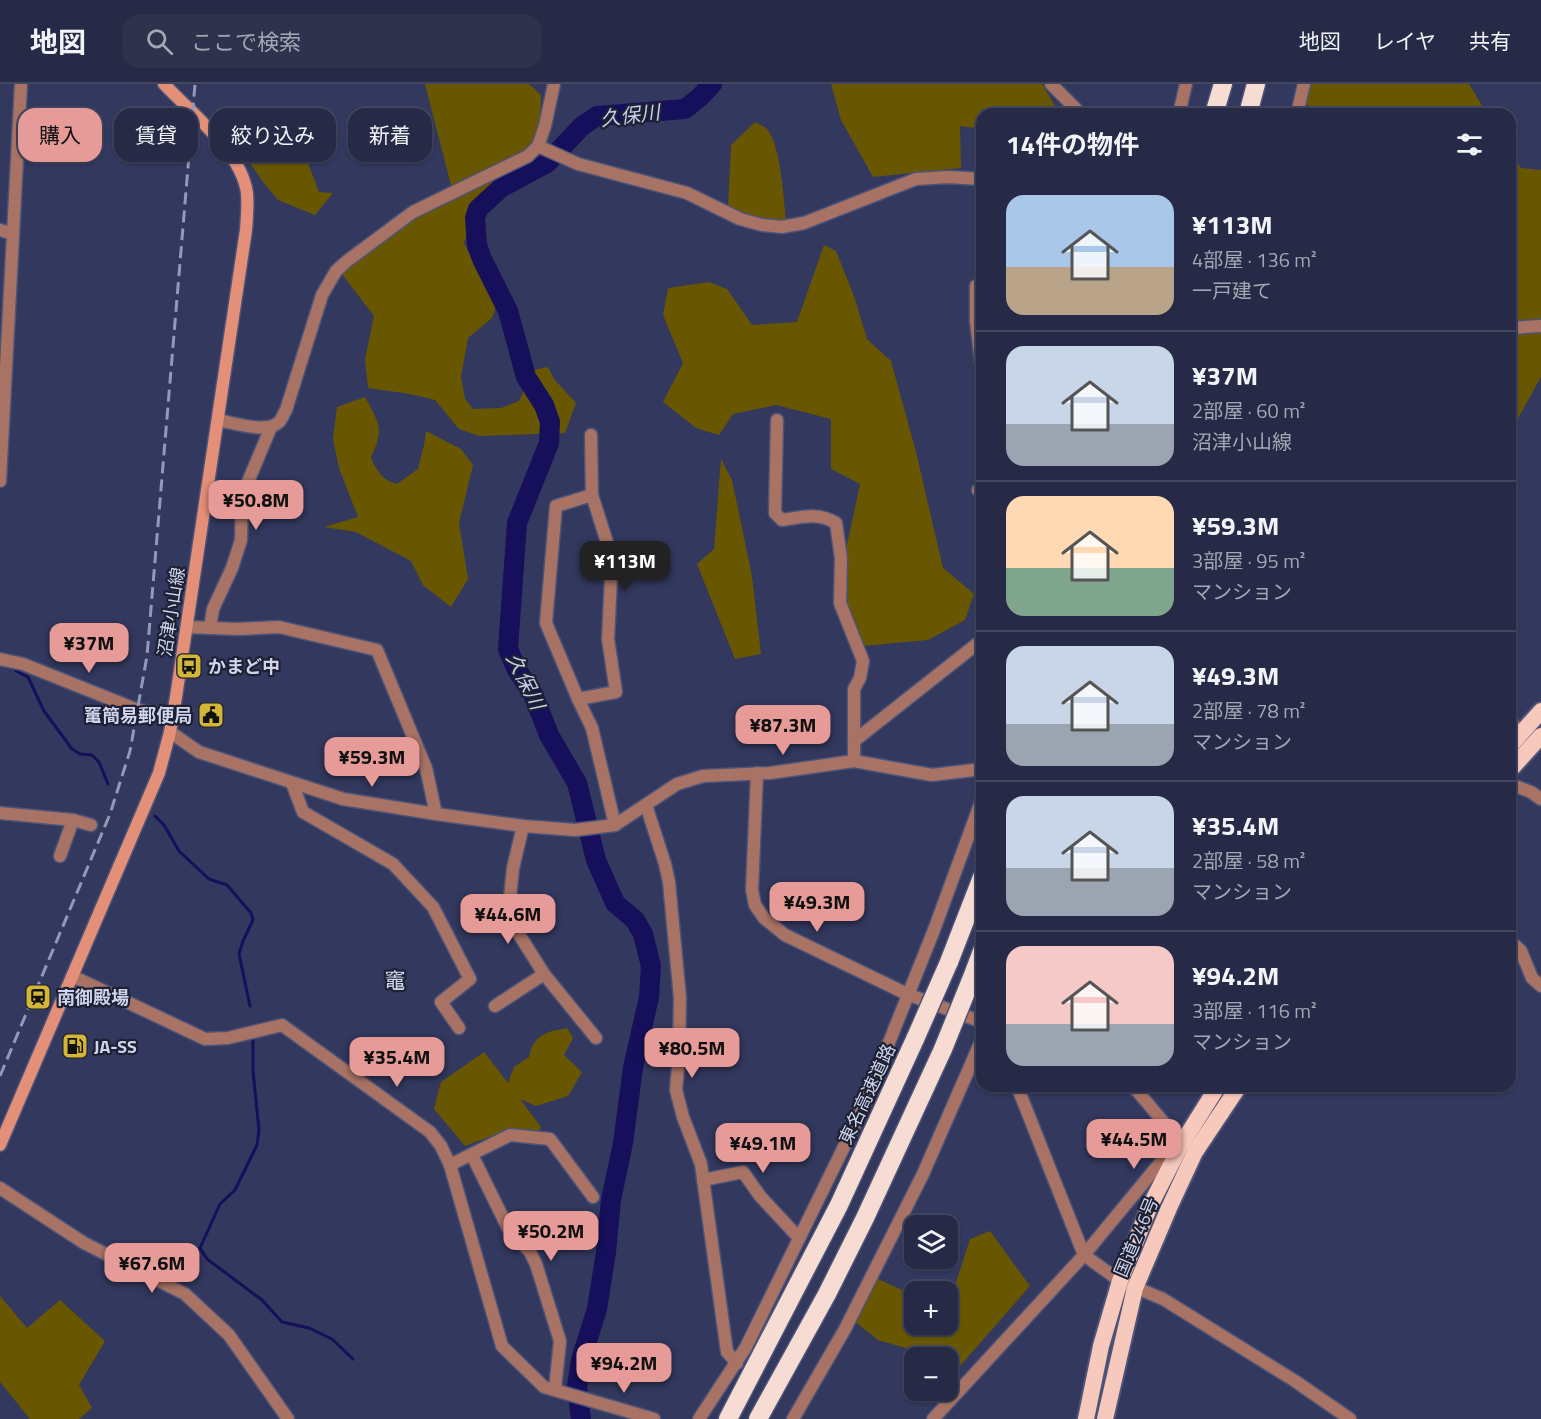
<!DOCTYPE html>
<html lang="ja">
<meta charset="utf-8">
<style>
:root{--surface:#262a46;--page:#2e324d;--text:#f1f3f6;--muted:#a4a7b3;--line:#42465f;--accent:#e69b98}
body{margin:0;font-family:"Titillium Web","Noto Sans JP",sans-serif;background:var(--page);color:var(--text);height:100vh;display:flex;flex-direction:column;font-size:22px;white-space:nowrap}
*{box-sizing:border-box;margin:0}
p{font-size:20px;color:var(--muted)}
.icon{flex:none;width:33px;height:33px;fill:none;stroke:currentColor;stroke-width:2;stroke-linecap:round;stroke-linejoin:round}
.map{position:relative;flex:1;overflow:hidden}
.details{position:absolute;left:976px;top:24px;width:540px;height:984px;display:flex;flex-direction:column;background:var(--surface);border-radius:18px;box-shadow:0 2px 4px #0004,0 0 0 2px var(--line)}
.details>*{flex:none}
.banner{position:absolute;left:18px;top:24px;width:570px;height:54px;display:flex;gap:12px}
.controls{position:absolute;left:904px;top:1131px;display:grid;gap:12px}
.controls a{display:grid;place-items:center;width:54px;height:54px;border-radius:12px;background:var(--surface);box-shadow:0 2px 4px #0004,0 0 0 2px var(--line);font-size:30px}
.price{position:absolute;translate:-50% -51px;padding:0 14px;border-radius:12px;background:var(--accent);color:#111;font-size:20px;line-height:39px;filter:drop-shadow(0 2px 3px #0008)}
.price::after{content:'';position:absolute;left:50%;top:36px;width:18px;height:14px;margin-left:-9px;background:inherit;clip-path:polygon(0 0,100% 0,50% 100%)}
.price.on{background:#222;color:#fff}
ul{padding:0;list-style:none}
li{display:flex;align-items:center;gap:18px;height:150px;padding:0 30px}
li+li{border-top:2px solid var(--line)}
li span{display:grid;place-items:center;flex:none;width:168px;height:120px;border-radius:18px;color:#555}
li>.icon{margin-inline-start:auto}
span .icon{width:72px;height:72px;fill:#fffc;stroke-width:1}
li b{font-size:26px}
h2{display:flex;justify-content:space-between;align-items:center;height:72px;padding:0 30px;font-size:26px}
.pill{padding:0 21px;border-radius:18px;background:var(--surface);box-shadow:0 2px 4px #0004,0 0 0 2px var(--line);font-size:21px;line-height:54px}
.pill.on{background:var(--accent);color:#111}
header{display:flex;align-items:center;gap:36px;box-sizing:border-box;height:84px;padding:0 30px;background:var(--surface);border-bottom:2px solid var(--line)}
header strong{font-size:28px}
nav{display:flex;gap:33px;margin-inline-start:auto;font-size:21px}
.search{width:420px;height:54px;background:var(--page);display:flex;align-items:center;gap:15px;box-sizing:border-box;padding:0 21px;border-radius:18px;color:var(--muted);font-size:22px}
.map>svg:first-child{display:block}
.green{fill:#685700}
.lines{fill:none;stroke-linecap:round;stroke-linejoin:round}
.stream{stroke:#160f5b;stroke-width:3}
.river{stroke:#160f5b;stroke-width:20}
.minor-casing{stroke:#4e5478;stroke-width:15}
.secondary-casing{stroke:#4e5478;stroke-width:15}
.trunk-casing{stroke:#4e5478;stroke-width:20}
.motorway-casing{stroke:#4e5478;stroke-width:21}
.minor{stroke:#a87364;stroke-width:12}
.secondary{stroke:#e49079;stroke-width:12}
.trunk{stroke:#f7c8bc;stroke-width:16}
.motorway{stroke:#f7dcd4;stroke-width:18}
.rail{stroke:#9499b7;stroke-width:3;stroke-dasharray:12 6;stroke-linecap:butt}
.motorway-bridge-casing{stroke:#4e5478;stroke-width:21;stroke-linecap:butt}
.motorway-bridge{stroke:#f7dcd4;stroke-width:18}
.labels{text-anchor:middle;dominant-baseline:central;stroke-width:4.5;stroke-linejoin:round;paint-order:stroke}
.street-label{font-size:18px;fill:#d0d5ed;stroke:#1e2133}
.poi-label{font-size:18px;font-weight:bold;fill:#d0d5ed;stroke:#1e2133;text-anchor:start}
.water-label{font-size:20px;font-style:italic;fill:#c8cee9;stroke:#1e2133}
.quarter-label{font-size:21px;fill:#d0d5ed;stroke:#1e2133}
</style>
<header>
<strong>地図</strong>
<div class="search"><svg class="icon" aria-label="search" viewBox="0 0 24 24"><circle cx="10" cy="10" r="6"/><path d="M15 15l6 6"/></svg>ここで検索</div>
<nav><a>地図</a><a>レイヤ</a><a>共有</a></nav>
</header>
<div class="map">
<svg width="1541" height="1335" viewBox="0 0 1541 1335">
<rect width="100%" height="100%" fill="#32385e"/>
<!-- green -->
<g class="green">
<path d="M425,0H529L541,11L539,76L473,131L464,159L496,223L492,234L468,254L461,293L465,315L473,325L501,324L519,317L533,286L548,283L554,295L576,319L565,349L479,352L459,345L435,316L410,310L368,304L365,275L374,232L338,185L453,109Z"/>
<path d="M831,0H1042L1060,30H982V45L960,42L961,84L873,93L841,36Z"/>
<path d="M1308,0H1469L1487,30H1322L1300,16Z"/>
<path d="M289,29L319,108L333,109L315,131L278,116L263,98L244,70L240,50L248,37Z"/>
<path d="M755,38C758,40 764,42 767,45C781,62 784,117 786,139L762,141L728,124L731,61Z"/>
<path d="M1510,67L1521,84L1541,86V293L1511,347Z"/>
<path d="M824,161L836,167L854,212L867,255L891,277L916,368L943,484L974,510L965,536L928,556L863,562L838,533L841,489L860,400L831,385V335L776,321L733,330L719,351L696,344L663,318L683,279L663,231L668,204L709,198L727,205L752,241L797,238Z"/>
<path d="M365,313C380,341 384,344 371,374C378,388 382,396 397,400L418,385L424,361L426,347L461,365L473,381L459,439L468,495L451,523L423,501L411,477L356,448L324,443L358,433L339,384L333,355L337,323Z"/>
<path d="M721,375L732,396L752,492L761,570L735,575L697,480L714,465Z"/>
<path d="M567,944L573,954L564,971L582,988L568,1012L536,1022L520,1015L541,1043L537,1050L510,1045L465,1062L434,1025L441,998L484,968L508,999L514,983L529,973C534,950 546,948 567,944Z"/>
<path d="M990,1147L1030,1202L961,1281L948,1277V1274L937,1273L878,1256L854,1237L878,1195L915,1212V1240H948V1224L970,1155Z"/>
<path d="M0,1212L27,1244L60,1216L105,1257L79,1301L92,1324L79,1335H30L0,1298Z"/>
</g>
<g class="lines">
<!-- stream -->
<g class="stream">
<path d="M16,587L28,593L44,627L72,665L80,670L92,671L99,678L108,700"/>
<path d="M155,732L164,741L179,767L209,795L227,801L251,829L253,836L243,857L239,870L250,922"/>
<path d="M253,955V987L259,1046L257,1061L235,1106L220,1120L200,1164L207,1175L262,1216L282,1238L309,1244L332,1255L353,1275"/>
</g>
<!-- river -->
<path class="river" d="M581,1335L577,1302L581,1276L597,1225L606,1168L611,1116L623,1059L633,984L649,913L651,882L643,850L635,836L615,819L596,776L577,699L549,651L533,610L517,586L508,565L517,439L549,359L550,338L544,321L526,293L508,227L482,175L477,161L475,134L478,125L502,103L547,79L582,42L597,32L685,25L700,13L712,0"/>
<!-- minor casing -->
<g class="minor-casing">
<g id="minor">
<path d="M1051,0L1081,30"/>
<path d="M1179,30L1186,0"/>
<path d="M1297,30L1304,0"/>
<path d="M538,62L578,80L687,109L740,135L762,141L782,143L804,139L916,95L948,93L982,95"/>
<path d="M0,146L13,150"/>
<path d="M982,200L976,202V237L982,286"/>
<path d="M1510,244L1541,242"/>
<path d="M218,336C234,339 267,350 279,338C282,335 284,329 286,326L322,211L336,187L347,177L413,128L528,72L538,62L545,42L554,0"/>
<path d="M777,336L775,429L782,436C801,433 818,428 836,439L841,474L840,519L863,577L860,594L854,605V677"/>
<path d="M0,397L21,0"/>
<path d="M978,406L982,403"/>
<path d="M592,411L556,422L546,539L578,615L592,644L615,741"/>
<path d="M187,543L238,545L279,543L377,566L426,684L436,730"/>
<path d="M210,544L213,525L232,484L241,456L242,412L271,343"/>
<path d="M0,575L23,580L138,626L173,632"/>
<path d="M578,615L616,608L608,555L612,474L592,411L591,351"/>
<path d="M1510,636L1521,650"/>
<path d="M170,648L199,668L343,715L436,730L523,742L575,746L615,741L677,700L703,692L770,689L854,677L932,691L982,685"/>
<path d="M854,657L982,556"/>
<path d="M757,689L752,806L755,821L764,834L785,851L907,910L982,938"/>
<path d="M292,699L303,728L393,780L433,823L470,895L441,918L459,944"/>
<path d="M1510,700L1531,708L1541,715"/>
<path d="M646,721L665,780L669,798L680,914L679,972L676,1006L683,1033L701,1080L727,1268L737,1279"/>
<path d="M0,729L73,736L91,741"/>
<path d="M523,742L513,784L508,833L544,890L596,954"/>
<path d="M60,772L73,736"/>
<path d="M1510,857L1521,867L1532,894L1541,902"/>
<path d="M72,892L205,955L228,954L282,941L430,1048L441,1062L450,1081L502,1262L544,1303L654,1335"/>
<path d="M495,922L544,890"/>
<path d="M1017,1002L1084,1171L1169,1068L1176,1053L1133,1002"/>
<path d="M472,1071L508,1144L530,1168L536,1180L560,1257L555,1305"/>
<path d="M450,1081L510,1051L550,1055L593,1113"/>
<path d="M703,1096L743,1088L760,1112L799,1154"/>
<path d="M0,1104L84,1159L185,1210L229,1251L288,1335"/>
<path d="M699,1335L746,1263L862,1026L934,846L982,715"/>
<path d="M793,1335L845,1245L923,1090L982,955"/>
<path d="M933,1335L1084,1171L1120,1197L1163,1215L1295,1297L1350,1335"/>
</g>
</g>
<!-- secondary casing -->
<g class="secondary-casing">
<path id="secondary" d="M0,1061L159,689L170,648L176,613L246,146C247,134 248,121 247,109C241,67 192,30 164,0"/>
</g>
<!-- trunk casing -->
<g class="trunk-casing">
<g id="trunk">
<path d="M1510,662L1541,627"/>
<path d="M1510,686L1541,652"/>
<path d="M1086,1335L1101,1262L1120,1197L1149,1124L1181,1061L1218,1002"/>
<path d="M1105,1335L1135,1204L1169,1124L1195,1068L1239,1002"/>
</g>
</g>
<!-- motorway casing -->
<g class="motorway-casing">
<g id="motorway">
<path d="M1214,30L1223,0"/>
<path d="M1248,30L1256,0"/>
<path d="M949,878L982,793"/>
<path d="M973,891L982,867"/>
<path d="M728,1335L839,1121L916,953"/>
<path d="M758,1335L827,1210L865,1134L943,965"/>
</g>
</g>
<!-- minor -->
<use href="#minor" class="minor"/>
<!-- secondary -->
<use href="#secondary" class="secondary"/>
<!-- trunk -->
<use href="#trunk" class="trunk"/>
<!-- motorway -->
<use href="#motorway" class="motorway"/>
<!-- rail -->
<path class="rail" d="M0,992L110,730L130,667L147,572L195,0"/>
<!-- motorway-bridge casing -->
<g class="motorway-bridge-casing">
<g id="motorway-bridge">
<path d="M916,953L949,878"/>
<path d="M943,965L973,891"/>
</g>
</g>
<!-- motorway-bridge -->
<use href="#motorway-bridge" class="motorway-bridge"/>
</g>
<!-- icons -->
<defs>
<g id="bus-square" transform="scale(1.35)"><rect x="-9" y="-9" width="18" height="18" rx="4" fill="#d3b635" stroke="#1e2133"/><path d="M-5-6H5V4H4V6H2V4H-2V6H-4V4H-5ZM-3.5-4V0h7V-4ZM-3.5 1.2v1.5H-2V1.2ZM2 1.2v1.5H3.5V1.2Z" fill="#111"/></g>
<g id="civic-square" transform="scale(1.35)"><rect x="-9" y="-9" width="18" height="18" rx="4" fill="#d3b635" stroke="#1e2133"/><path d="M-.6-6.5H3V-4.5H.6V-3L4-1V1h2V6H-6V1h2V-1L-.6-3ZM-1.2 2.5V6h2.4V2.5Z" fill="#111"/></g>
<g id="station-square" transform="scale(1.35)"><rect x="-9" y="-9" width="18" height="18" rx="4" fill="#d3b635" stroke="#1e2133"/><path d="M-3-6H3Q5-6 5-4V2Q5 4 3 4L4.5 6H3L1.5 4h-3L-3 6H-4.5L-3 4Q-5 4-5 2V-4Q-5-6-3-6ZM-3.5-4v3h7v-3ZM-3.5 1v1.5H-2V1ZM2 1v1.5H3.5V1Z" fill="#111"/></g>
<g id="fuel-square" transform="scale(1.35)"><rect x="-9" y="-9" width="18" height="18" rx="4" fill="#d3b635" stroke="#1e2133"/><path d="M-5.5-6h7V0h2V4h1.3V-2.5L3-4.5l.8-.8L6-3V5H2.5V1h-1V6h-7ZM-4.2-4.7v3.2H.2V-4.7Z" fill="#111"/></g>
</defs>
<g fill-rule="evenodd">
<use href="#bus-square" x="189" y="582"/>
<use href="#civic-square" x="211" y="631"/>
<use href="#station-square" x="38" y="913"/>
<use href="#fuel-square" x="75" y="962"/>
</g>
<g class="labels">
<!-- street labels -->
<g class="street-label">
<text transform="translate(171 528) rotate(-81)">沼津小山線</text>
<text transform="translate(867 1010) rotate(-65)">東名高速道路</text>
<text transform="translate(1136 1153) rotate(-67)">国道246号</text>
</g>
<!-- poi labels -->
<g class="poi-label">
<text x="208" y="582">かまど中</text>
<text x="192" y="631" text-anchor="end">竃簡易郵便局</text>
<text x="57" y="913">南御殿場</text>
<text x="94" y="962">JA-SS</text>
</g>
<!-- water labels -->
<g class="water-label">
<text transform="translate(630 31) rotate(-7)">久保川</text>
<text transform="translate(526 597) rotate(64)">久保川</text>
</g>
<!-- quarter labels -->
<g class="quarter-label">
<text x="395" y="896">竈</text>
</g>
</g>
</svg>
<div class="controls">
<a><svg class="icon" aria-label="layers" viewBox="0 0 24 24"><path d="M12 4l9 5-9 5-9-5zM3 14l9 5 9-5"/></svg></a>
<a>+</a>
<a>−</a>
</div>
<b class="price" style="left:256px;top:447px">¥50.8M</b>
<b class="price on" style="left:625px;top:508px">¥113M</b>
<b class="price" style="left:89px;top:590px">¥37M</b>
<b class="price" style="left:783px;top:672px">¥87.3M</b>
<b class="price" style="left:372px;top:704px">¥59.3M</b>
<b class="price" style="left:817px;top:849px">¥49.3M</b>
<b class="price" style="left:508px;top:861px">¥44.6M</b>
<b class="price" style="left:692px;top:995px">¥80.5M</b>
<b class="price" style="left:397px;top:1004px">¥35.4M</b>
<b class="price" style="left:1134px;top:1086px">¥44.5M</b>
<b class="price" style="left:763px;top:1090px">¥49.1M</b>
<b class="price" style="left:551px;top:1178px">¥50.2M</b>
<b class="price" style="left:152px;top:1210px">¥67.6M</b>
<b class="price" style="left:624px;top:1310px">¥94.2M</b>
<div class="banner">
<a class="pill on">購入</a>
<a class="pill">賃貸</a>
<a class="pill">絞り込み</a>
<a class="pill">新着</a>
</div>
<section class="details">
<h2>14件の物件<svg class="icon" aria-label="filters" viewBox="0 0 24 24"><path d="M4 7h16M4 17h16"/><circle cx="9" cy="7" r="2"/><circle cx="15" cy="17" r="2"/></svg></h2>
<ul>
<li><span style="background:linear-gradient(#a9c7e8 60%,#b9a48a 0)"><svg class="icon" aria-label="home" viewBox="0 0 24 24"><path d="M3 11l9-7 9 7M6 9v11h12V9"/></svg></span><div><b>¥113M</b><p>4部屋 · 136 m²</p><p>一戸建て</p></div></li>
<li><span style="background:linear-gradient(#c9d6e8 65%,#9aa5b1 0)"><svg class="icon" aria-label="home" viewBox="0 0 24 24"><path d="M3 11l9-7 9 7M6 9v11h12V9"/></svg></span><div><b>¥37M</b><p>2部屋 · 60 m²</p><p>沼津小山線</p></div></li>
<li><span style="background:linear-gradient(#ffd9b3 60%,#7fa58c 0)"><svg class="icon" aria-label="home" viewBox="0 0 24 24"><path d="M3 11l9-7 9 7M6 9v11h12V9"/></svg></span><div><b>¥59.3M</b><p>3部屋 · 95 m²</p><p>マンション</p></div></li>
<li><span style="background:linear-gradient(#c9d6e8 65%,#9aa5b1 0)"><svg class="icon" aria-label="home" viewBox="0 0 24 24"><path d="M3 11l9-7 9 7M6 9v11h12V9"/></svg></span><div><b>¥49.3M</b><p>2部屋 · 78 m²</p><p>マンション</p></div></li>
<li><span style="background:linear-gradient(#c9d6e8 60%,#9aa5b1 0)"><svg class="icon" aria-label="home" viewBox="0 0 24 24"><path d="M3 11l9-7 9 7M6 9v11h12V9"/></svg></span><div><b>¥35.4M</b><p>2部屋 · 58 m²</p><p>マンション</p></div></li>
<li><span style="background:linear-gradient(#f6c9c9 65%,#9aa5b1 0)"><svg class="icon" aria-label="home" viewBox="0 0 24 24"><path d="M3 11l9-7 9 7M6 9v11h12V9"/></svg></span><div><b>¥94.2M</b><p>3部屋 · 116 m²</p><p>マンション</p></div></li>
</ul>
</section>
</div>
